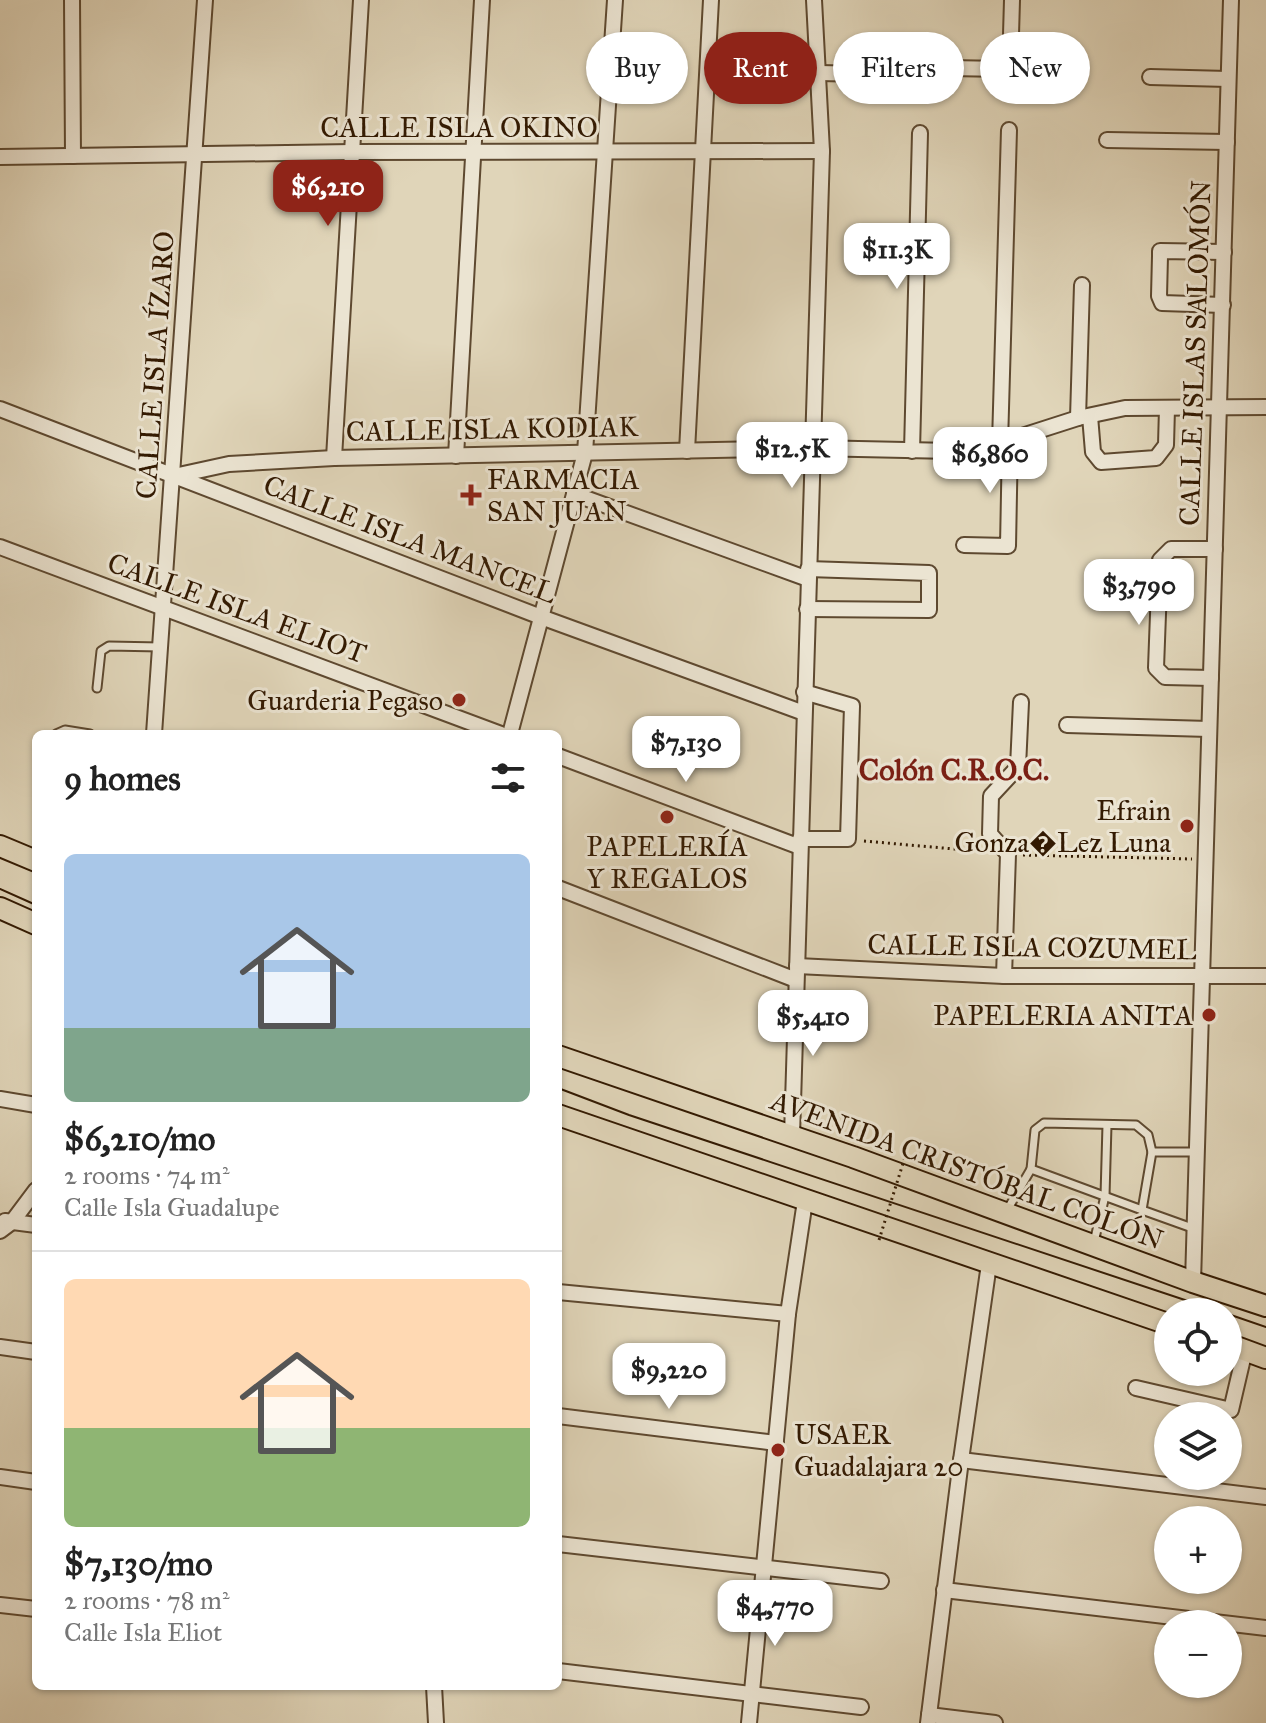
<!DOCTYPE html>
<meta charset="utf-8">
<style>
:root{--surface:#fff;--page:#f2f2f2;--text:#222;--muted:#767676;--line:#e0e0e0;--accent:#8f2418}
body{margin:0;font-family:"IM FELL Great Primer",serif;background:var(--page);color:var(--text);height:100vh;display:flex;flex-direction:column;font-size:30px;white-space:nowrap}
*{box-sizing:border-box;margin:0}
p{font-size:26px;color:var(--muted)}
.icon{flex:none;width:44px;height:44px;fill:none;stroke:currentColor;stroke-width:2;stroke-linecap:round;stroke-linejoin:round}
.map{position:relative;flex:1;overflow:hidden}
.details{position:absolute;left:32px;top:730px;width:530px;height:960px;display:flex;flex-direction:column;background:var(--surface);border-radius:12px;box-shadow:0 2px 6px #0004}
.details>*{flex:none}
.hud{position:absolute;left:586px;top:32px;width:560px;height:72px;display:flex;gap:16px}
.buttons{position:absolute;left:1154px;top:1298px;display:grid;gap:16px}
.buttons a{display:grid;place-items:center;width:88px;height:88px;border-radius:50%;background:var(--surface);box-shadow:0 2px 6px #0004;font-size:40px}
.price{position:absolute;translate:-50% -68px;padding:0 18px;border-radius:16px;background:#fff;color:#222;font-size:26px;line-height:52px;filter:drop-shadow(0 2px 4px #0008)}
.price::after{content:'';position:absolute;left:50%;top:48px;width:24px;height:18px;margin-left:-12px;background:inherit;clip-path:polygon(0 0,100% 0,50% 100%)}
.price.current{background:var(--accent);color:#fff}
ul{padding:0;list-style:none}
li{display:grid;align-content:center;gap:16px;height:424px;padding:0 32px}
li+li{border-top:2px solid var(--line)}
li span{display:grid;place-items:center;height:248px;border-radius:12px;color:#555}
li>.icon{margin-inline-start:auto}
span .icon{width:144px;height:144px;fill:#fffc;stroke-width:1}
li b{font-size:34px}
h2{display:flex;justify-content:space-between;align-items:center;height:96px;padding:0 32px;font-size:34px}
.tag{padding:0 28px;border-radius:36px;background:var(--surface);box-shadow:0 2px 6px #0004;font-size:28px;line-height:72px}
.tag.current{background:var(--accent);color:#fff}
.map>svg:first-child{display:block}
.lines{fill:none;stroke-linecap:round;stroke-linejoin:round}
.service-casing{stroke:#5e4930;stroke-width:11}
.minor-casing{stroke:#5e4930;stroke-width:18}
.primary-casing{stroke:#331a02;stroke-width:24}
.path{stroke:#331a02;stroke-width:3;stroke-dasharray:2 4;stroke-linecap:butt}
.service{stroke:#ebe4d2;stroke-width:7}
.minor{stroke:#ebe4d2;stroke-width:14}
.primary{stroke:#e0d5b9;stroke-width:20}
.tram{stroke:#331a02;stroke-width:2}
.path-bridge{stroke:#331a02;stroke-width:3;stroke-dasharray:2 4;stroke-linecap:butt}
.poi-dot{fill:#8f2418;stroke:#ebe4d2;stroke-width:3}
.labels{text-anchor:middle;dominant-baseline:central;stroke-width:6;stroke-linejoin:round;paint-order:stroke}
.street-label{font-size:28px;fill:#331a02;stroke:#ebe4d2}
.poi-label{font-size:28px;fill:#331a02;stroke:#ebe4d2;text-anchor:end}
.neighbourhood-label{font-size:30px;font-weight:bold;fill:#7a1f14;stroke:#ebe4d2}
</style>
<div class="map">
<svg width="1266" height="1723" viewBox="0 0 1266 1723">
<rect width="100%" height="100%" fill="#e0d5b9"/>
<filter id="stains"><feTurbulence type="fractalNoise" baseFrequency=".0025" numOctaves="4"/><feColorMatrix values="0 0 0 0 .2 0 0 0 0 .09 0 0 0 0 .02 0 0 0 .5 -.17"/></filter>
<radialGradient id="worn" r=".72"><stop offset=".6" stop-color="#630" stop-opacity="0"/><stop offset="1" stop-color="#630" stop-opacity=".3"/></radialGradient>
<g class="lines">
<!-- service casing -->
<g class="service-casing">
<g id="service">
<path d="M97,688L101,651L109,646L160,647"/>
<path d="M56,734L65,730L90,734"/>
<path d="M1142,1210L1031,1169L1035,1130L1044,1123L1136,1125L1148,1135L1152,1152"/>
<path d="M1006,1212L1031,1169"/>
<path d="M1195,1229L1142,1210L1152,1152H1197"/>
<path d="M1094,1242L1105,1196L1107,1125"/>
</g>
</g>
<!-- minor casing -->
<g class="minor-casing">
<g id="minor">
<path d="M72,0L73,156"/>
<path d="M949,68L1067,70"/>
<path d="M1010,69L1012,0"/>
<path d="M818,73L870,74"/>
<path d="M1150,77L1228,79"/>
<path d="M1107,140L1227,142"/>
<path d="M0,157L352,152L822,151"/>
<path d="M1223,305L1162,303L1159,296L1160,256V251L1224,252"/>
<path d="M0,409L541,617L804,713"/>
<path d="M1090,416L1093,452L1101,462L1156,458L1166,445L1167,408"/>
<path d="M1078,418L1082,285"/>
<path d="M1000,443L1009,130"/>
<path d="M687,451L711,0"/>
<path d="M912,451L920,133"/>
<path d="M456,456L482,0"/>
<path d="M334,458L361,0"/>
<path d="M174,476L229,464L334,458L812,448L952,451L1000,443L1078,418L1125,408L1266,407"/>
<path d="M574,494L808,579"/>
<path d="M964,545L1008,546L1010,440"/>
<path d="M0,547L501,734"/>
<path d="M807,609L929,610V573L808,569"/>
<path d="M1211,678L1165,677L1156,668L1160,560L1171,549H1215"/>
<path d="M1067,725L1209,729"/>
<path d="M154,734L205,0"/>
<path d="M510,734L585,453L615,0"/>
<path d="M558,756L800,847"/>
<path d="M800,839H848L852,706L804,692"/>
<path d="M558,888L796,980"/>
<path d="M797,966L1004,976H1266"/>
<path d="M1004,976L1008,854L990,834L991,796L1018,767L1021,702"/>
<path d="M0,1099L36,1105"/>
<path d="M792,1136L822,151L814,0"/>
<path d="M5,1221L36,1225"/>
<path d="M0,1231L12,1222L36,1190"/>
<path d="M1193,1282L1231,0"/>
<path d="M558,1292L788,1314"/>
<path d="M0,1347L36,1352"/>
<path d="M1136,1388L1231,1410L1245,1350"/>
<path d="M558,1416L776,1443"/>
<path d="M961,1460L1266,1497"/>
<path d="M0,1477L36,1482"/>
<path d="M558,1544L881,1581"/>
<path d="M944,1590L1266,1628"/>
<path d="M0,1605L36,1609"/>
<path d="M558,1671L861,1707"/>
<path d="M434,1686L436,1723"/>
<path d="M929,1715L995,1723"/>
<path d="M749,1723L788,1314L805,1201"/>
<path d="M928,1723L961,1460L989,1264"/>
</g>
</g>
<!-- primary casing -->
<g class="primary-casing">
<g id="primary">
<path d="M0,846L36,861"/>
<path d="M0,908L36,924"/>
<path d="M558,1056L853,1157L1193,1282L1266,1306"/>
<path d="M558,1115L1168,1324"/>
<path d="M1228,1344L1266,1358"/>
</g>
</g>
<!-- path -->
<g class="path">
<path d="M864,841L988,852"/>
<path d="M1023,855L1192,859"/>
</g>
<!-- service -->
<use href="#service" class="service"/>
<!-- minor -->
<use href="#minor" class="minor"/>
<!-- primary -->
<use href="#primary" class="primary"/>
<!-- tram -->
<g class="tram">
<path d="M0,889L36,905"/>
<path d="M558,1088L629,1115L1221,1312"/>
<path d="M1228,1314L1266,1327"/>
</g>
<!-- path-bridge -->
<path class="path-bridge" d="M879,1240L905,1157"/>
</g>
<!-- markers -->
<g class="poi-dot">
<path d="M467 483h8v8h8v8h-8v8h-8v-8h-8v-8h8z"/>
<circle cx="459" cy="700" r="8"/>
<circle cx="667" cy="817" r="8"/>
<circle cx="1187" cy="826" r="8"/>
<circle cx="1209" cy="1015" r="8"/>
<circle cx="778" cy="1450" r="8"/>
</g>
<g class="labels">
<!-- street labels -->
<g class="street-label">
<text x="459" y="127">CALLE ISLA OKINO</text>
<text transform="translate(1195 353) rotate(-88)">CALLE ISLAS SALOMÓN</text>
<text transform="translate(155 365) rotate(-86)">CALLE ISLA ÍZARO</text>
<text transform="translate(492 429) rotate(-1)">CALLE ISLA KODIAK</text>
<text transform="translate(410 539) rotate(21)">CALLE ISLA MANCEL</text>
<text transform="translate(237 608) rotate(20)">CALLE ISLA ELIOT</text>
<text transform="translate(1032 947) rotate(1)">CALLE ISLA COZUMEL</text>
<text transform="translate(967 1170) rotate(20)">AVENIDA CRISTÓBAL COLÓN</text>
</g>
<!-- poi labels -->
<g class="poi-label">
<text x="487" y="479" text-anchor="start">FARMACIA<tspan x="487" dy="32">SAN JUAN</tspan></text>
<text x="443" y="700">Guarderia Pegaso</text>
<text x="1171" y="810">Efrain<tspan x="1171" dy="32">Gonza�Lez Luna</tspan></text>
<text x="667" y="846" text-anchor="middle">PAPELERÍA<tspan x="667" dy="32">Y REGALOS</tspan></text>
<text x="1193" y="1015">PAPELERIA ANITA</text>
<text x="794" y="1434" text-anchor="start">USAER<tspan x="794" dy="32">Guadalajara 20</tspan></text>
</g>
<!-- neighbourhood labels -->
<g class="neighbourhood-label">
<text x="954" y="770">Colón C.R.O.C.</text>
</g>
</g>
<rect width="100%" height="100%" filter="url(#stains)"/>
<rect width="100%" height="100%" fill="url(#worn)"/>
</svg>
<div class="buttons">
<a><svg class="icon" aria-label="locate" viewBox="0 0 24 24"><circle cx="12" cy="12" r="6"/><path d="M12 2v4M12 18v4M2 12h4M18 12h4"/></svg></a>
<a><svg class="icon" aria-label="layers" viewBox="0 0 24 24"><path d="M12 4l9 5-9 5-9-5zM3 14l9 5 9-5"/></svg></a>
<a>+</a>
<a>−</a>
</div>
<b class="price current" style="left:328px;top:228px">$6,210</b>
<b class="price" style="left:897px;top:291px">$11.3K</b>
<b class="price" style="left:792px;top:490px">$12.5K</b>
<b class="price" style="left:990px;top:495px">$6,860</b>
<b class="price" style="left:1139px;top:627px">$3,790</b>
<b class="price" style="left:686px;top:784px">$7,130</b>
<b class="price" style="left:813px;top:1058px">$5,410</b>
<b class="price" style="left:669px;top:1411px">$9,220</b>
<b class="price" style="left:775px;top:1648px">$4,770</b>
<div class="hud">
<a class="tag">Buy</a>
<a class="tag current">Rent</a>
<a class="tag">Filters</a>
<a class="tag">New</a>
</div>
<section class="details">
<h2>9 homes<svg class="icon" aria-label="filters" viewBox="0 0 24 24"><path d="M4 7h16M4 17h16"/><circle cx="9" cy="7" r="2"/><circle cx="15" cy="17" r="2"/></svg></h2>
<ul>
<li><span style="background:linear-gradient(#a9c7e8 70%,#7fa58c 0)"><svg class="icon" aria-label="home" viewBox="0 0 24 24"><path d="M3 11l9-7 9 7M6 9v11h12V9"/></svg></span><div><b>$6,210/mo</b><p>2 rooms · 74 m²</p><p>Calle Isla Guadalupe</p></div></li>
<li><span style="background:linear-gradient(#ffd9b3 60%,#8fb573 0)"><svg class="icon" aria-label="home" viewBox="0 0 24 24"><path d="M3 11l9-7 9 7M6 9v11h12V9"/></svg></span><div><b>$7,130/mo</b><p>2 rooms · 78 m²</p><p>Calle Isla Eliot</p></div></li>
</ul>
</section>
</div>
